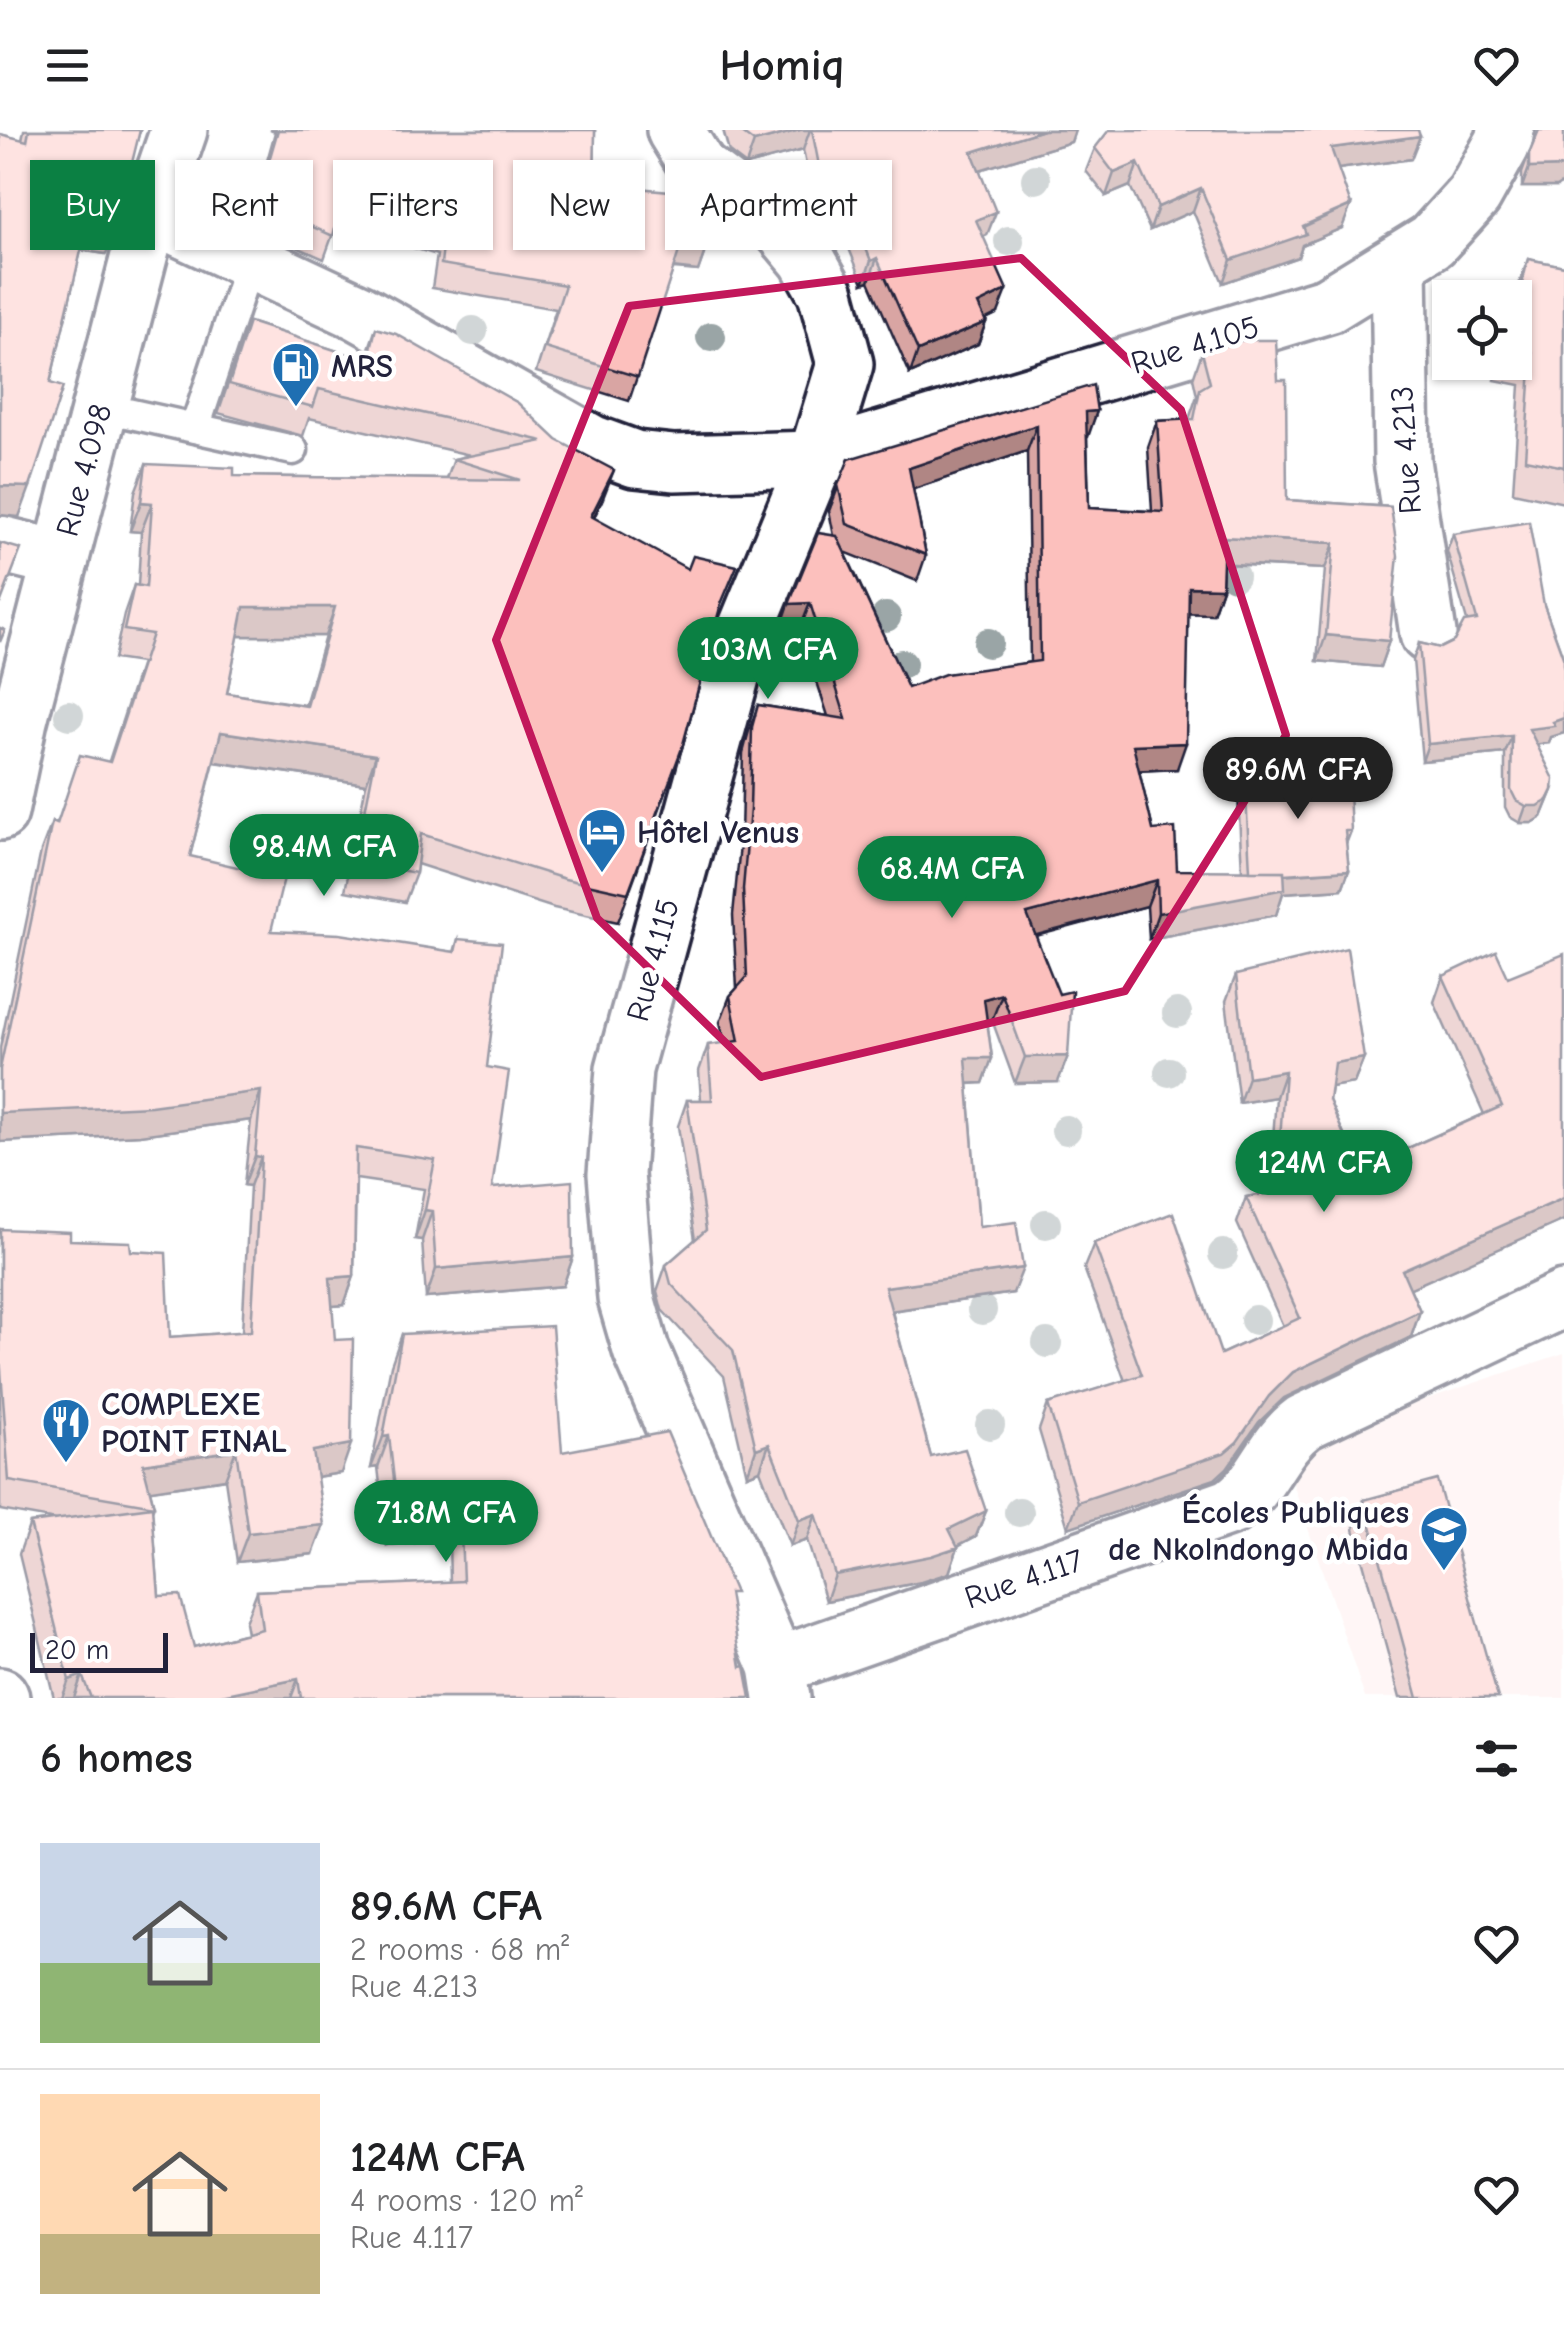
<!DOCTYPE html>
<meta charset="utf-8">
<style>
:root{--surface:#fff;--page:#f2f2f2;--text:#202124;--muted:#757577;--line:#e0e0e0;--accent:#0b8043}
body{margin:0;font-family:"Comic Neue",sans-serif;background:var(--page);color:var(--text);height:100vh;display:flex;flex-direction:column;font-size:38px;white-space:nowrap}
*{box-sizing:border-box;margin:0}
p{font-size:32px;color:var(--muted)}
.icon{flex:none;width:55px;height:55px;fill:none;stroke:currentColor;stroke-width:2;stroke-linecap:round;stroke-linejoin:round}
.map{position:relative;height:1568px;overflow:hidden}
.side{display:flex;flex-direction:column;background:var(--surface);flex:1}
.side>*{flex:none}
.hud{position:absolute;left:30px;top:30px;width:1000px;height:90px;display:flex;gap:20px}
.controls{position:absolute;left:1432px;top:150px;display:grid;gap:20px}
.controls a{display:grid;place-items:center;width:100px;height:100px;border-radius:0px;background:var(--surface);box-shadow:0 2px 8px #0004;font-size:50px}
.scale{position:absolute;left:30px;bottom:25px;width:138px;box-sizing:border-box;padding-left:10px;border:5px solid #22223b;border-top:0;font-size:28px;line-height:35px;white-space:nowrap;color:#22223b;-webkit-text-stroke:8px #fff;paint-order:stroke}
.price{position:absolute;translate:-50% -85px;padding:0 22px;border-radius:35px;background:var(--accent);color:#fff;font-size:32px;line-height:65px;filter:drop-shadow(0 2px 5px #0008)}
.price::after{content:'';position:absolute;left:50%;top:60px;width:30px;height:22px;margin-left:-15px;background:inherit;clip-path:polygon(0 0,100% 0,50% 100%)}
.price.active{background:#222;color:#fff}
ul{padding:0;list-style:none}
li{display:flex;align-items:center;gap:30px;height:250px;padding:0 40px}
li+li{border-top:2px solid var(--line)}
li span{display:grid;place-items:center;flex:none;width:280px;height:200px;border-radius:0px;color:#555}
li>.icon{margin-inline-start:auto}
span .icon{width:120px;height:120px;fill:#fffc;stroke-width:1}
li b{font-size:42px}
h2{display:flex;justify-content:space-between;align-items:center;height:120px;padding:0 40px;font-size:42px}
.chip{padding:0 35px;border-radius:0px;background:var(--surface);box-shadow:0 2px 8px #0004;font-size:35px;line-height:90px}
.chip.active{background:var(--accent);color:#fff}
header{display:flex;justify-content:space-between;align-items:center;height:130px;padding:0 40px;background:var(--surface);font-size:45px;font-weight:600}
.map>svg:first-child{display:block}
.built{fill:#feeceb}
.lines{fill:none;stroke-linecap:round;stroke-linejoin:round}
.lane-casing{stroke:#22223b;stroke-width:35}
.street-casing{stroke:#22223b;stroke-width:62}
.secondary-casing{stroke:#22223b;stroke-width:62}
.lane{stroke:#fff;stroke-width:28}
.street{stroke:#fff;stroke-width:55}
.secondary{stroke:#fff;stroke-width:55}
.tree{fill:#9aa5a6}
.wall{fill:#d9a5a3;stroke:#22223b;stroke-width:2.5;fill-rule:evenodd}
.shaded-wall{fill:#b08684;stroke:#22223b;stroke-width:2.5}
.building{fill:#fcc0bd;stroke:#22223b;stroke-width:2.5;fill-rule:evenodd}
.marked{fill:none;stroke:#c2185b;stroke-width:8;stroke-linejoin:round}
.labels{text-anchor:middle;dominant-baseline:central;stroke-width:9;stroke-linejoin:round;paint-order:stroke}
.street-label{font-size:32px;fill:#22223b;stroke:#fff}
.poi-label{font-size:32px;font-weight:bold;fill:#22223b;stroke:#fff;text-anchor:start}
</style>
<header><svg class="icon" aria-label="menu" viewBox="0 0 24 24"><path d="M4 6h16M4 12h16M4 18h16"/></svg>Homiq<svg class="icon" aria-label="heart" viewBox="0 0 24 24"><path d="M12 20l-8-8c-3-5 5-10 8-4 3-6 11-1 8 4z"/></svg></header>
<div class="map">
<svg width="1564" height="1568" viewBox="0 0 1564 1568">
<rect width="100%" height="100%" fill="#fff"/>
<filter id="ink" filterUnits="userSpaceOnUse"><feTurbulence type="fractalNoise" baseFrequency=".01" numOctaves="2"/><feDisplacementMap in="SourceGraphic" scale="20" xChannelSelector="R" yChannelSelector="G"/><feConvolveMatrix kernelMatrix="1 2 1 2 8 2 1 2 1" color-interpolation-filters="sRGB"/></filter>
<g filter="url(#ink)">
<!-- built -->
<path class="built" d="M1564,1223V1568H1365L1281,1318Z"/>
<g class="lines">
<!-- lane casing -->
<g class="lane-casing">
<g id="lane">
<path d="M100,277L293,320"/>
<path d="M195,298L250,131"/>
</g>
</g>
<!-- street casing -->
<g class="street-casing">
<g id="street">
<path d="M675,0L699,39L734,65L764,78L807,129L826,163L845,234L816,329"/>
<path d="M150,84L359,182L591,313L635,329L674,333L816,329L741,511L624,939L616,1044L626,1168L641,1220L777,1536L782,1568"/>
<path d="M1399,134L1402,331L1428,504"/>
<path d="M816,329L1328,175L1432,111L1474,65L1504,11L1506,0"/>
<path d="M0,414L61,429"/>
<path d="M777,1536L1230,1377C1264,1356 1270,1317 1304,1292L1564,1169"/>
</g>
</g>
<!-- secondary casing -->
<g class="secondary-casing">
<g id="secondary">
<path d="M0,682L19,590L150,84L179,0"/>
<path d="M0,1566L1,1568"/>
</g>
</g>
<!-- lane -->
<use href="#lane" class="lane"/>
<!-- street -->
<use href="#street" class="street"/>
<!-- secondary -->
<use href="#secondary" class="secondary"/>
</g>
<!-- trees -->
<g class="tree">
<circle cx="1036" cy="49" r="15"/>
<circle cx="1009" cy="111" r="15"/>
<circle cx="473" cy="201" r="15"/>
<circle cx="711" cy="207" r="15"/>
<circle cx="1234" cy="446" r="15"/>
<circle cx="886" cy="487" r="15"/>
<circle cx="988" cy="513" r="15"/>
<circle cx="902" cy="534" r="15"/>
<circle cx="69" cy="585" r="15"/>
<circle cx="1177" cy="883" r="15"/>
<circle cx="1169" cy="942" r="15"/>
<circle cx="1066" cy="1000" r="15"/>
<circle cx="1046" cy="1094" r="15"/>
<circle cx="1223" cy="1124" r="15"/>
<circle cx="982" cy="1180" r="15"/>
<circle cx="1255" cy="1190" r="15"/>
<circle cx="1047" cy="1213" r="15"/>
<circle cx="990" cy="1295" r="15"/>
<circle cx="1019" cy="1382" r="15"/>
</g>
<!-- wall -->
<g class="wall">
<path d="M24,0H140L106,124L81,120L19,387L0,385V4L22,10Z"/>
<path d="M270,0H595L594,54L706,118L698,141L673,139L629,271L536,242L556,179L432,158L437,125L336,95L324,129L249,96L275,2Z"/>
<path d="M723,0H1075L1071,12L979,40L987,105L983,107L998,183L985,189L986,192L978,214L910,244L869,151L863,153L844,106L830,107L818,94L803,20L746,35L729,22Z"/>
<path d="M1095,18L1411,29L1338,39L1342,98L1302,115L1298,127L1223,153L1193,81L1150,100L1130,56L1106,66L1086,41Z"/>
<path d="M1529,24L1556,57H1522V43Z"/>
<path d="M1528,129L1564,136V373L1513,362L1520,255L1495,250L1500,232H1515L1514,168Z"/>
<path d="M249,192L365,230L376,198L518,273L603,368L594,388L719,483L682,618L618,792L554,778L417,734L416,743L405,772L345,761L366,654L214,632L190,726L271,801L454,822L458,809L487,937L492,1058L573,1127L563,1156L426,1168L422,1110L415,1109L424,1059L356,1049L354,1146L344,1175L332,1176L341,1343L317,1347L313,1424L237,1432L225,1349L150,1360L154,1376L152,1381L159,1466L194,1517L247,1503L245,1492L257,1461L450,1452L449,1409L387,1416L378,1337L371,1338L391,1235L402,1204L562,1322L730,1474L741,1537L751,1568H54L19,1424L30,1393L56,1390L0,1380V1099L131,1121L170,1207L242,1202L250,1056L244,1055L251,990L140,1005L0,1012V918L41,721L52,692L56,693L109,631L141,533L114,529L124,484L134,455L138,456L141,402L130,401L135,362L146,334L234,346L447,349L454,329L470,325L309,288L303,306L218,283ZM238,506H325L305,575L227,563Z"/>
<path d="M1202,222L1287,370L1391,377L1389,511L1380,537L1317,531L1325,439L1223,434L1222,458L1213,484L1188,483L1177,639L1139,641L1153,700L1177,740L1242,741L1238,665L1245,645L1351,701L1346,714L1349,740L1342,759L1283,763L1276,785L1149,809L1147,776L1036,806L1058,952L1015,953L992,890L987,891L992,928L983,953L968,954L979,1097L1013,1163L892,1181L931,1327L986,1381L976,1406L958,1416L949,1443L921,1452L826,1471L807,1410L790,1416L760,1340L747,1345L724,1246L662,1180L657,1161L666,1135L695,1110L678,996L687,970H701L699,941L708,915L725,913L720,892L730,866L737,858L733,785L741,705L743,623L749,601L758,575L828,586L800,499L780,500L834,406L829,381L849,329L1097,281L1087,307L1089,378L1152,381L1148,317L1157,291L1189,289L1197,266L1193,248ZM1027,321L1030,532L908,558L845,422L917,451L926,425L913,359Z"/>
<path d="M1453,404L1544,475L1564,530V603L1551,607L1549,613L1536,614L1553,660L1542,687L1532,693H1520L1510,687L1505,677V623L1422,631L1413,530L1419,513L1440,518L1454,511L1467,491L1447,421Z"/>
<path d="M1236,845L1364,928L1354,953L1331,957L1329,970L1359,1040L1484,984L1434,872L1443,846L1564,1090L1410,1158L1420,1181L1411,1207L1284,1268L1259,1292L1227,1338L1215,1349L1068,1398L1039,1300L1048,1274L1125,1251L1084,1138L1094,1113L1221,1224L1283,1196L1237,1093L1246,1067L1269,1063L1276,967L1239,973L1226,871Z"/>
<path d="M1364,1370L1498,1568H1400L1354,1399Z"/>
</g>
<!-- shaded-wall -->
<g class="shaded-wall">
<path d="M800,0H810L803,20L746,35L754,12Z"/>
<path d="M1043,0H1075L1071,12L963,45L972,22Z"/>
<path d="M1420,6L1411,29L1323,41L1331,18Z"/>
<path d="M1138,33L1130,56L1106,66L1114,43Z"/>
<path d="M1564,37V52L1556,57H1522L1529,38Z"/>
<path d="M1201,58L1193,81L1150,100L1158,77Z"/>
<path d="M1351,75L1342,98L1302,115L1298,127L1223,153L1231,130Z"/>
<path d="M996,82L987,105L968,113L976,90Z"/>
<path d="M852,83L844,106L830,107L838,84Z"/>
<path d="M88,91L117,94L106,124L78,120Z"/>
<path d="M681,115L706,118L698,141L672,138Z"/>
<path d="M877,128L869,151L863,153L871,131Z"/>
<path d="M1007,160L998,183L970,197L978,174Z"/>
<path d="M986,192L978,214L910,244L918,221Z"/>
<path d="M1097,281L1088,307L1077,308L1086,282Z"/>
<path d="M1037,295L1027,321L899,364L909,338Z"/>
<path d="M614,340L603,368L580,415L591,386Z"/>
<path d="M0,356L30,357L19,387L0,385Z"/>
<path d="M141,372L152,373L141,402L130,401Z"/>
<path d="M1224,407L1334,413L1325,439L1215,433Z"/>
<path d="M1189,457L1222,458L1213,484L1179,483Z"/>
<path d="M810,473L800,499L780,500L789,474Z"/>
<path d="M244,477H335L325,506H234Z"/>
<path d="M1326,505L1389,511L1380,537L1317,531Z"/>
<path d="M1564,588V603L1551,607L1549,613L1523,616L1529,599Z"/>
<path d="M221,602L376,625L366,654L210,631Z"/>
<path d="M1512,606L1505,623L1422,631L1428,614Z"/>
<path d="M1186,613L1177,639L1123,641L1133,615Z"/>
<path d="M1553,660L1542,687L1532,693H1520L1526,676Z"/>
<path d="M1349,740L1342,759L1283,763L1276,785L1149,809L1158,783L1251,747Z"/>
<path d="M1157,750L1147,776L1018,810L1027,784Z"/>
<path d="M1002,864L992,890L974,894L984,869Z"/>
<path d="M1068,926L1058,952L1015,953L1025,927Z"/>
<path d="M966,928H992L983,953L957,954Z"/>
<path d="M1364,928L1354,953L1325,958L1334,933Z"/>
<path d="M1285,941L1276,967L1239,973L1248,947Z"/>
<path d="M261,961L251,990L140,1005L0,1012V983Z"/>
<path d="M255,1026L261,1027L250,1056L244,1055Z"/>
<path d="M1564,1068V1090L1393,1166L1402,1140Z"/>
<path d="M425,1080L432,1081L422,1110L415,1109Z"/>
<path d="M573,1127L563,1156L426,1168L436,1139Z"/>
<path d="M1023,1138L1013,1163L876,1183L885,1157Z"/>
<path d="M354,1146L344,1175L320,1177L330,1148Z"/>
<path d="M1420,1181L1411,1207L1284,1268L1259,1292L1227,1338L1215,1349L1068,1398L1078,1372L1269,1266L1293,1242Z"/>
<path d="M389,1306L378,1337L371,1338L383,1307Z"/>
<path d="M351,1314L341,1343L303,1349L313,1321Z"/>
<path d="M769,1314L760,1340L747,1345L756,1319Z"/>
<path d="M236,1320L225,1349L132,1363L143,1334Z"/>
<path d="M460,1378L449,1409L387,1416L398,1385Z"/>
<path d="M986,1381L976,1406L947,1421L958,1417L949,1443L921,1452L826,1471L835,1445L949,1399Z"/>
<path d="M816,1384L807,1410L790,1416L799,1390Z"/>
<path d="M324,1395L313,1424L237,1432L248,1403Z"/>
<path d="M82,1545L74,1568H62L69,1550Z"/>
<path d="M298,1549L291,1568H207Z"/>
</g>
<!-- building -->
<g class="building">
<path d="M29,0H140L117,94L88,91L50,253L63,257L30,357L0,356V4L27,11Z"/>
<path d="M278,0H595L594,54L713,65L706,118L681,115L638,247L545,218L565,155L441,134L445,101L342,70L333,106L257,72Z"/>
<path d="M738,0H800L754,12Z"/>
<path d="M812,0H1043L972,22L996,82L976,90L1007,160L978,174L986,192L918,221L877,128L871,131L852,83L838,84L826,71Z"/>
<path d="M1109,0H1418L1420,6L1331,18L1351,75L1303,96L1306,104L1231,130L1201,58L1158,77L1138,33L1114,43L1095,18Z"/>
<path d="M1539,0H1564V37L1529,38V24Z"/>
<path d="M1528,129L1564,136V337L1525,329L1532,222L1515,219V184Z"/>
<path d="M249,192L368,231L376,198L396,204L518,273L557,310L614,340L591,386L688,439L693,426L737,436L721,474L682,618L628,763L565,749L421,704L416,743L355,732L376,625L221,602L190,726L284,748L271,801L340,804L455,822L458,809L502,813L487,937L509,941L492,1058L572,1051L573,1127L436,1139L432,1081L425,1080L435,1030L356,1018L354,1146L330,1148L335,1210L353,1209L351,1314L313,1321L324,1395L248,1403L236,1320L143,1334L154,1376L9,1351L0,1226V1099L70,1102V1110L130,1112L131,1121L166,1123L170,1207L251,1201L261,1027L255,1026L261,961L151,976L0,983V939L52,692L57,694L80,625L110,632L152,504L124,500L134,455L146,457L152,373L141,372L146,334L234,338V346L520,350L454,329L543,311L319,259L313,277L229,254ZM244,477H335L307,576L227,563Z"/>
<path d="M1243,210H1276L1278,250H1286L1287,370L1391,377L1398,426L1389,511L1326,505L1334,413L1224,407L1222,458L1189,457L1186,613L1133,615L1153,700L1175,698L1177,740L1284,741L1285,759L1158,783L1157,750L1027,784L1059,864L1072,861L1068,926L1025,927L1002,864L984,869L992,928H966L979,1097L1016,1092L1023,1138L885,1157L931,1327L965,1319L986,1381L949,1399L958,1417L931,1426L835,1445L816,1384L799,1390L769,1314L756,1319L733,1220L671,1154L666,1135L706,1100L687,970H712L708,915L739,911L730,866L747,847L743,759L750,679L752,597L758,575L846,589L810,473L789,474L818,403L837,406L908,558L945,544L1040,531L1037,295L909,338L926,425L847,394L838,355L849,329L1093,255L1097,281L1086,282L1089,378L1163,382L1157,291L1194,289L1200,259L1210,253L1202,222Z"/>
<path d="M1529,392L1544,475L1564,530V588L1553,592L1555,596L1529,599L1554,649L1553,660L1548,670L1538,676H1526L1516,670L1511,660L1512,606L1428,614L1419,513L1440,518L1454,511L1464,492L1477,490L1453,404Z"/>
<path d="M0,413L21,419L0,474Z"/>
<path d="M0,498L5,500L0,512Z"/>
<path d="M1348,641L1351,701H1345L1349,740L1284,744V741H1250L1245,645Z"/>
<path d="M1347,818L1364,928L1334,933L1329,970L1359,1040L1502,976L1443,846L1496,821L1508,847L1564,824V1068L1402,1140L1420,1181L1293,1242L1269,1266L1237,1312L1224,1323L1078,1372L1048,1274L1142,1245L1094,1113L1173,1083L1221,1224L1300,1188L1246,1067L1276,1062L1285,941L1248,947L1236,845Z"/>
<path d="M552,1196L562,1322L667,1302L735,1463H729L741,1537L745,1536L751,1568H301L298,1549L207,1568H91L82,1545L69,1550L30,1393L152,1377L159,1466L180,1465L194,1517L262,1499L257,1461L463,1451L460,1378L398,1385L389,1306L383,1307L402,1204Z"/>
<path d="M1437,1350L1498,1568H1418L1364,1370Z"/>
</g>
</g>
<!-- marked area -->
<path d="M0 0H1564V1568H0ZM1021,128L1181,280L1286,605L1125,861L761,947L597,788L496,510L629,176Z" fill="#fff" fill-opacity=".55" fill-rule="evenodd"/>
<path class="marked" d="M1021,128L1181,280L1286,605L1125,861L761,947L597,788L496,510L629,176Z"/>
<!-- icons -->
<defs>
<g id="fuel-pin" transform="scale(2.5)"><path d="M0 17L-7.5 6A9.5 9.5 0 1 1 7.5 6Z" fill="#1f6fb2" stroke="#fff"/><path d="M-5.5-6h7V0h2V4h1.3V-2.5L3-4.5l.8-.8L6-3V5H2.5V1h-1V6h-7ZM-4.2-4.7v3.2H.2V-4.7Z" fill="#fff"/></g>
<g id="hotel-pin" transform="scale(2.5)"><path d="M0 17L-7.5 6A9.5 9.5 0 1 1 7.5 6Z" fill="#1f6fb2" stroke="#fff"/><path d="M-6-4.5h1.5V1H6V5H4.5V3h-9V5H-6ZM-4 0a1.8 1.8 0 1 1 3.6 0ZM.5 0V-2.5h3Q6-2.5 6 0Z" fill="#fff"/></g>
<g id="restaurant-pin" transform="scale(2.5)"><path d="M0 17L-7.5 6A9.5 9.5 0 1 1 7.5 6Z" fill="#1f6fb2" stroke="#fff"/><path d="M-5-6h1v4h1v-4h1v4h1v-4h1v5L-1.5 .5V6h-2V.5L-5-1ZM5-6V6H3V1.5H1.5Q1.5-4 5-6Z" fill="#fff"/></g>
<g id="school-pin" transform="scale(2.5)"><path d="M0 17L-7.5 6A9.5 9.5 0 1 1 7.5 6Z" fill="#1f6fb2" stroke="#fff"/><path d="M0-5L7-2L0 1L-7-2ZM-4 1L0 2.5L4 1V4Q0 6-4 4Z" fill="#fff"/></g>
</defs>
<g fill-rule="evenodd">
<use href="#fuel-pin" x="296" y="236"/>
<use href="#hotel-pin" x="602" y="702"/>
<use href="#restaurant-pin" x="66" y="1292"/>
<use href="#school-pin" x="1444" y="1400"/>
</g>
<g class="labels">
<!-- street labels -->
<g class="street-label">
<text transform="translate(1195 215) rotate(-17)">Rue 4.105</text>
<text transform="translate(1406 320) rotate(-94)">Rue 4.213</text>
<text transform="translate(84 340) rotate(-75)">Rue 4.098</text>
<text transform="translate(653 830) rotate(-75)">Rue 4.115</text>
<text transform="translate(1024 1449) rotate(-19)">Rue 4.117</text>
</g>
<!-- poi labels -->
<g class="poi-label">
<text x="331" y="236">MRS</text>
<text x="637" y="702">Hôtel Venus</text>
<text x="101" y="1274">COMPLEXE<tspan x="101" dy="37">POINT FINAL</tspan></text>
<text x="1409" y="1382" text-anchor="end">Écoles Publiques<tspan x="1409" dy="37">de Nkolndongo Mbida</tspan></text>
</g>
</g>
</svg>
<div class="controls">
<a><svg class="icon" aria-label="locate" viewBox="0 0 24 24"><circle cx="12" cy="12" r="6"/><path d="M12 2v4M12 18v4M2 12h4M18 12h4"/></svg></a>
</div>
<div class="scale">20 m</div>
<b class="price" style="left:768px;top:572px">103M CFA</b>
<b class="price active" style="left:1298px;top:692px">89.6M CFA</b>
<b class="price" style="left:324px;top:769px">98.4M CFA</b>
<b class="price" style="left:952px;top:791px">68.4M CFA</b>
<b class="price" style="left:1324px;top:1085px">124M CFA</b>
<b class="price" style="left:446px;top:1435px">71.8M CFA</b>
<div class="hud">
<a class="chip active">Buy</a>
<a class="chip">Rent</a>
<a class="chip">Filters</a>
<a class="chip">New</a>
<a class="chip">Apartment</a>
</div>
</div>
<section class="side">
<h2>6 homes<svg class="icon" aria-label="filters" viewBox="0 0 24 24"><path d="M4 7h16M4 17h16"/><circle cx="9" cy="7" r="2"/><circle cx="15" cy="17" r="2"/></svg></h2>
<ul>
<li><span style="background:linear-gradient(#c9d6e8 60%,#8fb573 0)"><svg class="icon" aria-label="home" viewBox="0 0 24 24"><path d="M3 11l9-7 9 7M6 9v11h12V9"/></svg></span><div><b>89.6M CFA</b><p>2 rooms · 68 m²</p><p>Rue 4.213</p></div><svg class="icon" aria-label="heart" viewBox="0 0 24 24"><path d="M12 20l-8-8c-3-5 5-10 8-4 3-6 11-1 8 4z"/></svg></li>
<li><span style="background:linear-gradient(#ffd9b3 70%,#c2b280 0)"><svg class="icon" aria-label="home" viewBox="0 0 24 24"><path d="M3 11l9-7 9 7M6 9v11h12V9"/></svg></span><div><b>124M CFA</b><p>4 rooms · 120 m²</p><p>Rue 4.117</p></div><svg class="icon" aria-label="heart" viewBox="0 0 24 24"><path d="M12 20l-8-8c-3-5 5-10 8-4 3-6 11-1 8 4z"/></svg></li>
</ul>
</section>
